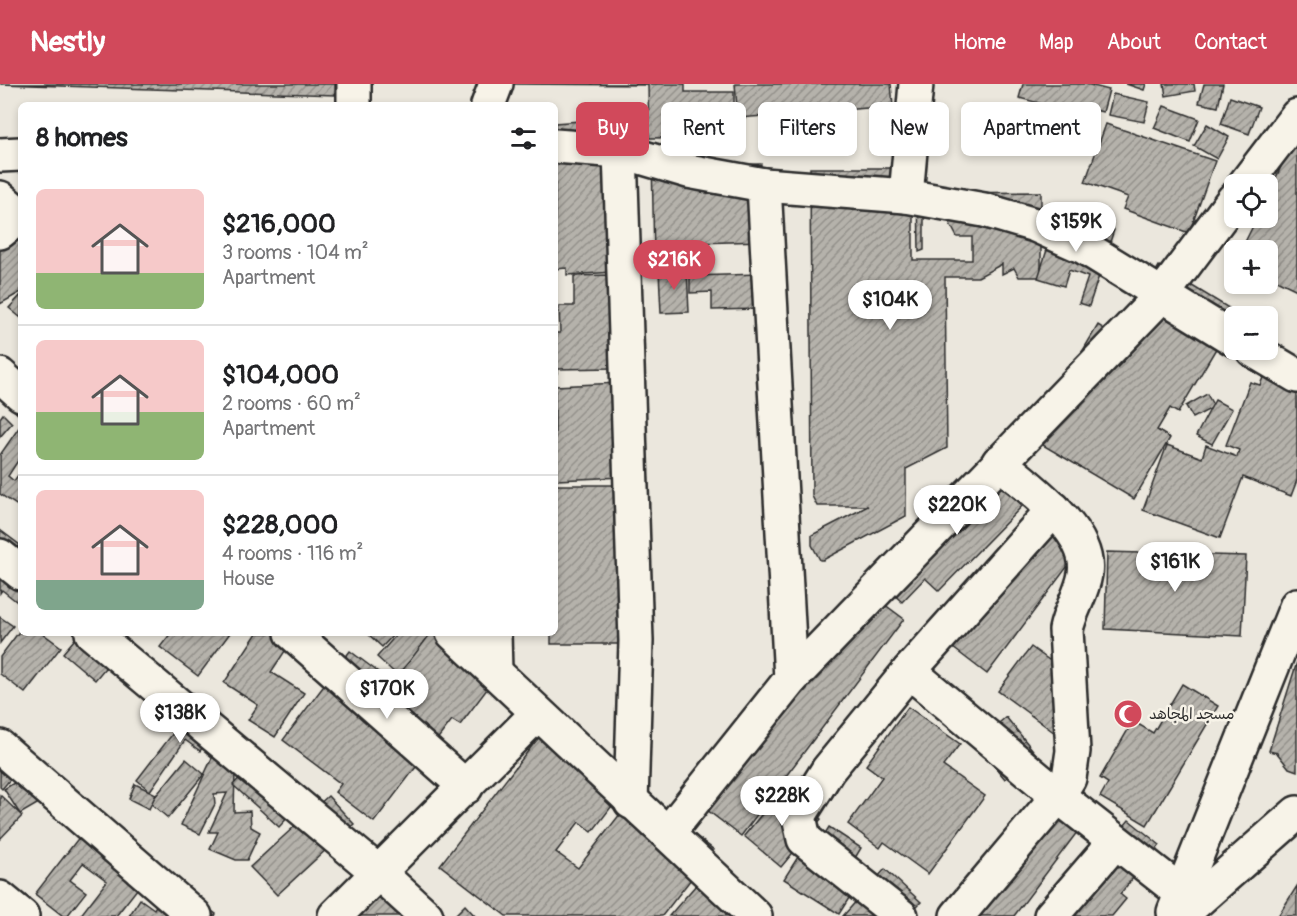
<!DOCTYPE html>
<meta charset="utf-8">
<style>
:root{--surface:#fff;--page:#f2f2f2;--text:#202124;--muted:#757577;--line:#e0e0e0;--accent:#d1495b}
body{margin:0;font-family:Pangolin,"Playpen Sans Arabic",sans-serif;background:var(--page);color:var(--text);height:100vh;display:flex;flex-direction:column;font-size:22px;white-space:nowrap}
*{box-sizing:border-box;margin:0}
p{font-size:20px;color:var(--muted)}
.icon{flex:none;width:33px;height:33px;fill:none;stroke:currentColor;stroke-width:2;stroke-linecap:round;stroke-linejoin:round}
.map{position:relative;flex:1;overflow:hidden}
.sheet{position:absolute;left:18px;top:18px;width:540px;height:534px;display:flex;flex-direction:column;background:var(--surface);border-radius:9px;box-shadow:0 3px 9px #0003}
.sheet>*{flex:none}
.top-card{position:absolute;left:576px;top:18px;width:570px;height:54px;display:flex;gap:12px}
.buttons{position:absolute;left:1224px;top:90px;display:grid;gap:12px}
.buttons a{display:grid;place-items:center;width:54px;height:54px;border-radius:9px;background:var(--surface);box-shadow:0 3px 9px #0003;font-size:30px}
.price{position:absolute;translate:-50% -51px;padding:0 14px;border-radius:21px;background:#fff;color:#222;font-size:20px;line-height:39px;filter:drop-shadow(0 2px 3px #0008)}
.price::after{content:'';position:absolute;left:50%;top:36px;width:18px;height:14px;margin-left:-9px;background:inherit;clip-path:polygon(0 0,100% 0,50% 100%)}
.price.current{background:var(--accent);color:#fff}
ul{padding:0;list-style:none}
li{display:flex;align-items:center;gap:18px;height:150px;padding:0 18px}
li+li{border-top:2px solid var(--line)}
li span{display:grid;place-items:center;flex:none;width:168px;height:120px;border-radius:9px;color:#555}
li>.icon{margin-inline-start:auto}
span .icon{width:72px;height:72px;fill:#fffc;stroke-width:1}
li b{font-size:26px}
h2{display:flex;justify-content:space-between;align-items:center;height:72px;padding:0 18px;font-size:26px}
.chip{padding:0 21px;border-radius:9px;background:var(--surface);box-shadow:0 3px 9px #0003;font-size:21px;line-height:54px}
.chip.current{background:var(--accent);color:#fff}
header{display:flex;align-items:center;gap:36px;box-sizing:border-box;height:84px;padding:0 30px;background:var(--accent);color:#fff}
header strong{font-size:28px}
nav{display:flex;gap:33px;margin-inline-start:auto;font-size:21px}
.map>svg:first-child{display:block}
.building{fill:url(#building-hatch);stroke:#2b2b2b;stroke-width:1.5}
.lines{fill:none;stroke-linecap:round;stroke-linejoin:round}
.street-casing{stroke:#2b2b2b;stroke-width:38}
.secondary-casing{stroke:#2b2b2b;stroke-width:38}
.street{stroke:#f7f3e8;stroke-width:33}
.secondary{stroke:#f7f3e8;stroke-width:33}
.labels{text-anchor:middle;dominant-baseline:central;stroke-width:5;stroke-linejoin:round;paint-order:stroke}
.poi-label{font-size:15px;fill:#2b2b2b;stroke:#f7f3e8;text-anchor:start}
</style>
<header>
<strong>Nestly</strong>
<nav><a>Home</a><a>Map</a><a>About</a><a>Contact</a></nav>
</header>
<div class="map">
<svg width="1297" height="832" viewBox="0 0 1297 832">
<defs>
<pattern id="building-hatch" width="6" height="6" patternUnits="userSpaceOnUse" patternTransform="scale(1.5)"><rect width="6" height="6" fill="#b5b2ab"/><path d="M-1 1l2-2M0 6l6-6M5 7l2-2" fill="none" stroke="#93918b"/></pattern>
</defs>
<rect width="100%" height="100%" fill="#ebe7dd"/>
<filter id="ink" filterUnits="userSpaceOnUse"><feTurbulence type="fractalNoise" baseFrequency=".0167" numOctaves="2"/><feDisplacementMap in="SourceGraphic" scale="12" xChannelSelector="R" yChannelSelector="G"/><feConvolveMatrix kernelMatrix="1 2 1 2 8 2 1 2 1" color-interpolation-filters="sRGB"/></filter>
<g filter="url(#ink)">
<!-- building -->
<g class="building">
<path d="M0,0H335V11Z"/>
<path d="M512,0H685V8H734V53L649,54L648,1Z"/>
<path d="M735,0H891L893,22L738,34Z"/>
<path d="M1023,0H1086L1109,6L1103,28L1074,21L1070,37L1056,34L1059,24L1019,14Z"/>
<path d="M1126,0H1146L1144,6Z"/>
<path d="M1164,0H1194L1195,7L1166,12Z"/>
<path d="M1204,0H1223L1218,23L1199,19Z"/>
<path d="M1113,10L1149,18L1144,38L1108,31Z"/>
<path d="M1230,13L1259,23L1249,50L1221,40Z"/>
<path d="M1164,22L1199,35L1190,58L1154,44Z"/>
<path d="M605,35L614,188L567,191V184L555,185V39Z"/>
<path d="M1106,40L1215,77L1189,149L1123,125L1128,113L1085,98Z"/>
<path d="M1207,40L1229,53L1217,75L1194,62Z"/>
<path d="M1297,48V206L1268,192V166H1241L1257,134H1268V111Z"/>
<path d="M652,74L697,81L761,80L762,157L697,159V175L654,176Z"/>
<path d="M810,84H913V176H972V153H957L947,134H924V166L919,168L918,109L1041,108V193H1019L1014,184L1002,190V180L978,193H945L947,364L906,385V432L823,476H820L812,461V451L868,422H817L812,412Z"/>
<path d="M1059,128L1114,146L1089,222L1079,219L1088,193L1069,186L1064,202L1038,194Z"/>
<path d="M21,141V208L0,220V153Z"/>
<path d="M1159,182L1237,229L1178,329L1170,324L1157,346L1170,354L1134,415L1031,354L1098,241L1117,253Z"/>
<path d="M687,186L689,228L661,229L659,187Z"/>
<path d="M761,190L762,225L712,226V208L690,209V192Z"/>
<path d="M610,191L612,284L558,285V289H555V249H560L559,222H574V192Z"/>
<path d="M21,211V234L9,224Z"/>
<path d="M1275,264L1297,272V396L1291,412L1243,393L1220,454L1143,426L1167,361L1202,374L1206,361L1237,373L1239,366L1226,361L1250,298L1260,301Z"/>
<path d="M618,299L622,393L557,396L555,400V302Z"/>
<path d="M21,307V333L8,321Z"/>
<path d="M1207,310L1214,323L1193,334L1186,322Z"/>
<path d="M1215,316L1232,325L1212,360L1196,352Z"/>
<path d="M3,330L12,339L0,353V334Z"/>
<path d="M20,342L21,372L8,392L14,397L21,387V424L0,410V371Z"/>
<path d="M993,382L1028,416L939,507L925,494L902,518L880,498Z"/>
<path d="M555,401H624V560H551V549H555Z"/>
<path d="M1058,427L1091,451L987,590L931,547Z"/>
<path d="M0,446L20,461L10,474L21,483V521L2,506L0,509Z"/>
<path d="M1107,468L1246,472L1242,552L1105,545Z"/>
<path d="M861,503L904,535L741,752L698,719Z"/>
<path d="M0,533L13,542L0,559Z"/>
<path d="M21,545V549H42L61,563L25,609L0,590V573Z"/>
<path d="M80,549L116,571L95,596L63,569Z"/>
<path d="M171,549H230L198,592L160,563Z"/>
<path d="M257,549H297L271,588L304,609L275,653L248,636L258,621L224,599Z"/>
<path d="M367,549H395L382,563Z"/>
<path d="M398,549H435L397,591L377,573Z"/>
<path d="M431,549H440L497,592L460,641L452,636L374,738L335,708L341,700L283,656L350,567L393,599Z"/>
<path d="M1031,563L1060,584L1050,599L1064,609L1068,631L1055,649L998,607Z"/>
<path d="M1297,578V687L1289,684L1277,669L1269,667Z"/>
<path d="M1182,600L1218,622L1147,741L1100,713L1108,699L1100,694L1133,637L1153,649Z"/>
<path d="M194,622L220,641L200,667L185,656L150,707L137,696Z"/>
<path d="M908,623L960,660L943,682L985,712L928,790L884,758L880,764L848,740L882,693L866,681Z"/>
<path d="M1006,633L1036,670L1005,695L975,659Z"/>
<path d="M549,640L628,701L592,748L579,738L556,768L578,784L638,707L714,766L662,832H506L440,781Z"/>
<path d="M224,648L235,687L234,728L250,727L251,743L260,748L247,776H236L210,765L218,748H209L227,709L214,710L215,720L200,750L181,741Z"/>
<path d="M261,671L307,713L279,743L233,701Z"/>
<path d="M27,675L2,705L0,703V679Z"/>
<path d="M186,675L204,690L168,734L150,719Z"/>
<path d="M47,679L63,705L20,730L4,705Z"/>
<path d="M135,700L156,710L149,725L129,715Z"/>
<path d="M783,704L821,735L781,783L744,752Z"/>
<path d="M1056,707L1090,731L1014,832H978Z"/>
<path d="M0,711L22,732L0,755Z"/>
<path d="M328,712L354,740L277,811L250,783Z"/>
<path d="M94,734L156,781L116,832H80L107,797L83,779L70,796L86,808L67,832H63L35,810Z"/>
<path d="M1129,736L1160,761L1120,810L1126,815L1112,832H1050Z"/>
<path d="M829,743L861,764L852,779L866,787L839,830L784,795L803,765L812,770Z"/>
<path d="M396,784L431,814L415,832H354Z"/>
<path d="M885,785L921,818L909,830L911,832H843Z"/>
<path d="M704,792L737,832H669Z"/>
<path d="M171,798L216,830L215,832H129L140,815L154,825Z"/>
<path d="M1297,802V832H1278Z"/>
<path d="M465,821L475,832H454Z"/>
</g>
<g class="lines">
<!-- street casing -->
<g class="street-casing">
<g id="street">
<path d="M354,0V21"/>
<path d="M488,21L496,0"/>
<path d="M555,62L620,67L688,87L764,101L906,112L984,126L1035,141L1084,163L1234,255"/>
<path d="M620,67L636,557L631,718"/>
<path d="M0,71L21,70"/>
<path d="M764,101L791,595"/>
<path d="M906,112L916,0"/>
<path d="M0,148L21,131"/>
<path d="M1253,266L1297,292"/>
<path d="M0,291L21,310"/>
<path d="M0,472L21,489"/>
<path d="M92,549L379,789L426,832"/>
<path d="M292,549L466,703"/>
<path d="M494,549L495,588"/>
<path d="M909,587L1058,712L1183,810"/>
<path d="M0,663L195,832"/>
<path d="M0,814L22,832"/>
<path d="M1174,828L1297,521"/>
<path d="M335,832L537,630"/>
<path d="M901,832L804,755L799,732L828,686L909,587L1054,425"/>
<path d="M957,832L1058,712L1069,694L1073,667L1066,546C1070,526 1082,510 1085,490C1092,447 1028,403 999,378"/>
<path d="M1051,832L1115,758"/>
</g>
</g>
<!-- secondary casing -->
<g class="secondary-casing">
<g id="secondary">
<path d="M1245,100L1297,32"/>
<path d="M0,114L21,132"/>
<path d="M453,549L755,832"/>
<path d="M668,749L791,595L1162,211L1234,115"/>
<path d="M1180,832L1297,729"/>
</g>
</g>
<!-- street -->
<use href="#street" class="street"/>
<!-- secondary -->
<use href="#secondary" class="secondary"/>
</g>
</g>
<!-- icons -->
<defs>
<g id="mosque-disc" transform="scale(1.5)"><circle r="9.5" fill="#d1495b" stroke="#f7f3e8"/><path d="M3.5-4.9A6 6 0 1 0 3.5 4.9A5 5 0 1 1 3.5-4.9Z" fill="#fff"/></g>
</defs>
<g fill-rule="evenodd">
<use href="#mosque-disc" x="1128" y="630"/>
</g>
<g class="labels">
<!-- poi labels -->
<g class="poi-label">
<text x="1149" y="630">مسجد المجاهد</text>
</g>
</g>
</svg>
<div class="buttons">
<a><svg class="icon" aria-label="locate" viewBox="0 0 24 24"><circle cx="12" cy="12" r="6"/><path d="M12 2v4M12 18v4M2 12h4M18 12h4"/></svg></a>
<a>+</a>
<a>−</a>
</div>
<b class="price" style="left:1076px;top:169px">$159K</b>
<b class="price current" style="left:674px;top:207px">$216K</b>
<b class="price" style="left:890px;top:247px">$104K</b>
<b class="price" style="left:957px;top:452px">$220K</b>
<b class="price" style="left:1175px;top:509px">$161K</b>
<b class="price" style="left:387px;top:636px">$170K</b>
<b class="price" style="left:180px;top:660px">$138K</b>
<b class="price" style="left:782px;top:743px">$228K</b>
<div class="top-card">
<a class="chip current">Buy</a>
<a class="chip">Rent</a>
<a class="chip">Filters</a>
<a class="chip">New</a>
<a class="chip">Apartment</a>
</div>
<section class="sheet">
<h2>8 homes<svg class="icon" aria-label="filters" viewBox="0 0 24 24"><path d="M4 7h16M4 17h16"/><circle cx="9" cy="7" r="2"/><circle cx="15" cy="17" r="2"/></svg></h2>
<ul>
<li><span style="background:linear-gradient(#f6c9c9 70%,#8fb573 0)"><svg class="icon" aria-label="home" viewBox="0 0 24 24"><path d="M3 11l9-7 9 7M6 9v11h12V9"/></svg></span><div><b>$216,000</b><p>3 rooms · 104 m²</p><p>Apartment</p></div></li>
<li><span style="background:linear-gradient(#f6c9c9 60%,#8fb573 0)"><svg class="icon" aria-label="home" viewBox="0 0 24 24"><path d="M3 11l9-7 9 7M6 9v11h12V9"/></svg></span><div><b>$104,000</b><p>2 rooms · 60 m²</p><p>Apartment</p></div></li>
<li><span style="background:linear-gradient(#f6c9c9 75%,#7fa58c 0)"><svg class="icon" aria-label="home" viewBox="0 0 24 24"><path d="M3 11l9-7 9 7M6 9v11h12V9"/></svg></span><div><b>$228,000</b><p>4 rooms · 116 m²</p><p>House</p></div></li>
</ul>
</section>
</div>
